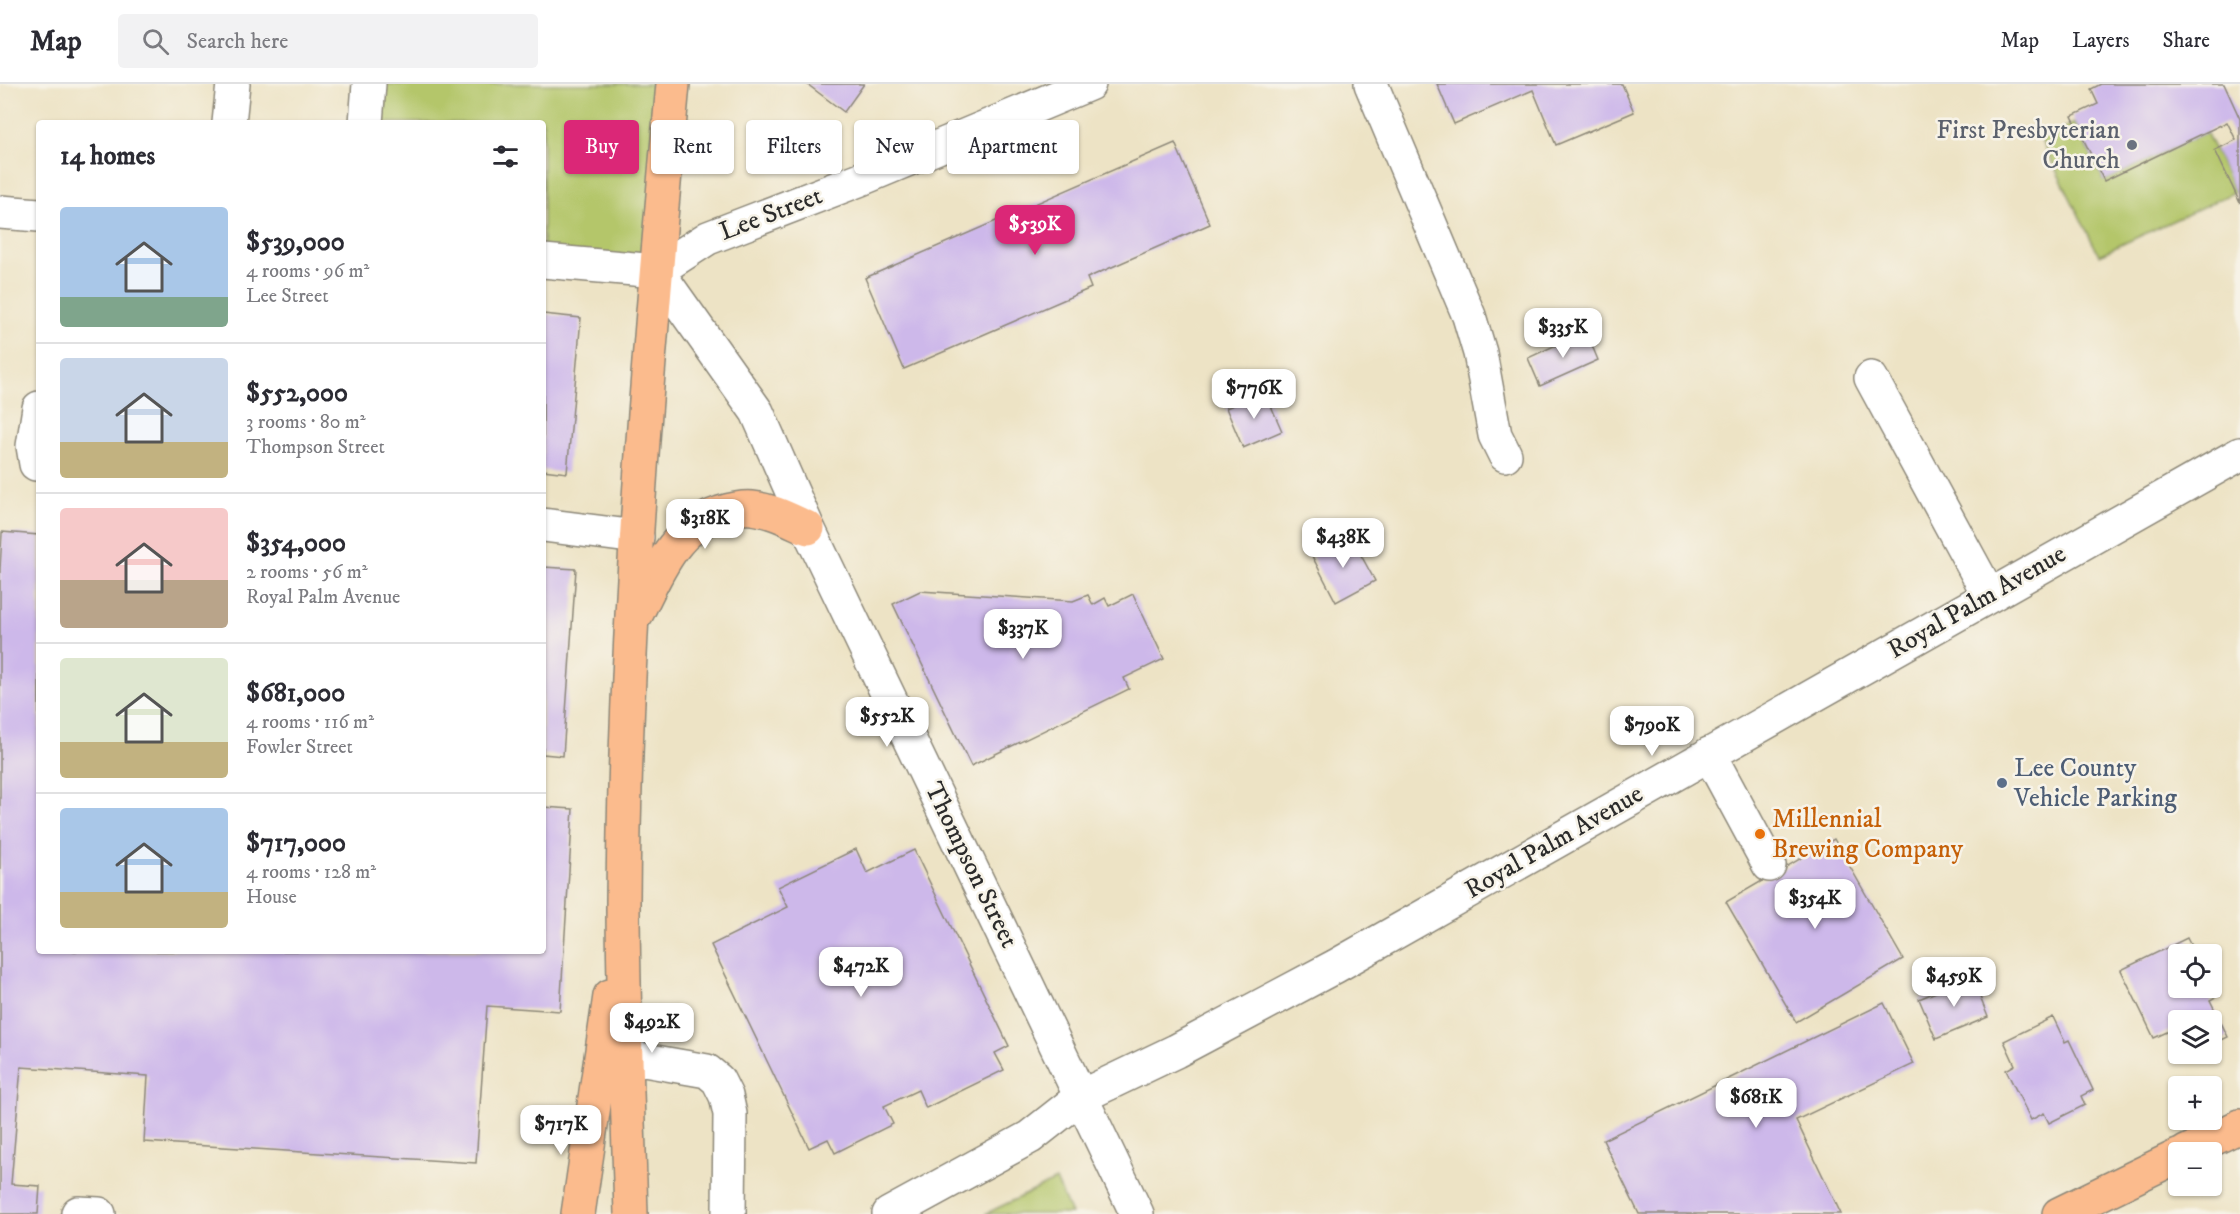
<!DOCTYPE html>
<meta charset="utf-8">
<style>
:root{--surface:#fff;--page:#f2f2f3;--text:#2b2b33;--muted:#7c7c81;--line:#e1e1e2;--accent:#db2777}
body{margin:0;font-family:"IM FELL DW Pica",serif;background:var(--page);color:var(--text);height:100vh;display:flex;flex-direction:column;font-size:22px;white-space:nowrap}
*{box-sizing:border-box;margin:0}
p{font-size:20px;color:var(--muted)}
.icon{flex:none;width:33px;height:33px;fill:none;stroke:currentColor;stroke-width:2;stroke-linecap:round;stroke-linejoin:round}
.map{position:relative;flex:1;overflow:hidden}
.panel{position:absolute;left:36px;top:36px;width:510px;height:834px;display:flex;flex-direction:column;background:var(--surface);border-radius:6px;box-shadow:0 2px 4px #0004}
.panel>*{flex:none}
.hud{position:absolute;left:564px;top:36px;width:570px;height:54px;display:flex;gap:12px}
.fabs{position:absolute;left:2168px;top:860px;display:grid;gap:12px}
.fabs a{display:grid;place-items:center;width:54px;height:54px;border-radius:6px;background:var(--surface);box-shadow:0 2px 4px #0004;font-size:30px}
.price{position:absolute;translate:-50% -51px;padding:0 14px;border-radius:12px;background:#fff;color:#222;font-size:20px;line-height:39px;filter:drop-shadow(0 2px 3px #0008)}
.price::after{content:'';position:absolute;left:50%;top:36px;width:18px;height:14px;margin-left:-9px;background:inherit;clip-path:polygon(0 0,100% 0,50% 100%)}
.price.on{background:var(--accent);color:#fff}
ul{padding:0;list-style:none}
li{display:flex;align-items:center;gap:18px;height:150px;padding:0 24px}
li+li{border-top:2px solid var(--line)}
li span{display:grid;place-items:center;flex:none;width:168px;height:120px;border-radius:6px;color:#555}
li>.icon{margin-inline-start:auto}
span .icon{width:72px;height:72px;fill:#fffc;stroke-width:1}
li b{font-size:26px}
h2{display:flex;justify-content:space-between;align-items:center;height:72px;padding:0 24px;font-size:26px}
.pill{padding:0 21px;border-radius:6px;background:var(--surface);box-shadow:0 2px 4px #0004;font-size:21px;line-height:54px}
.pill.on{background:var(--accent);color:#fff}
header{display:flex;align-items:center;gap:36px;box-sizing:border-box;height:84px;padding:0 30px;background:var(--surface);border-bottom:2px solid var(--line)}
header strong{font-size:28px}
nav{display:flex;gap:33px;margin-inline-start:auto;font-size:21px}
.search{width:420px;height:54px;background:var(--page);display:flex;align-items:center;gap:15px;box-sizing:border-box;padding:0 21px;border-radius:6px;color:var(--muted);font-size:22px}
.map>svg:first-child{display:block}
.green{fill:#b4c66a;stroke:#70784a;stroke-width:1.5}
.building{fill:#cdb8ea}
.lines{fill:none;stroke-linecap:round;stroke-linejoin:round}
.minor-casing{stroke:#8c8778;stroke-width:36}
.major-casing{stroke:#8c8778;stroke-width:36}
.minor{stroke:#fff;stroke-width:33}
.major{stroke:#fbbb8d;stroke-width:33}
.worship-dot{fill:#6b7280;stroke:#f7f3e8;stroke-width:2}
.service-dot{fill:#5c6f8a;stroke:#f7f3e8;stroke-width:2}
.food-dot{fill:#e8710a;stroke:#f7f3e8;stroke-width:2}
.labels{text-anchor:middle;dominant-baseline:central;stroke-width:5;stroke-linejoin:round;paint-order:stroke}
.worship-label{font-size:26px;fill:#5b616d;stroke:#f7f3e8;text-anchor:end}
.street-label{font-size:26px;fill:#2b2b2b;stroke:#f7f3e8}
.service-label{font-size:26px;fill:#4e5e75;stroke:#f7f3e8;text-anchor:start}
.food-label{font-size:26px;fill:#c56008;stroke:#f7f3e8;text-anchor:start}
</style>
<header>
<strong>Map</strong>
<div class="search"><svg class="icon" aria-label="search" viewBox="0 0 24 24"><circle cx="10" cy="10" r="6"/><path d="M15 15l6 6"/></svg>Search here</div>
<nav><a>Map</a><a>Layers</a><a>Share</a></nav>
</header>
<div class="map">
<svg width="2240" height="1130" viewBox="0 0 2240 1130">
<rect width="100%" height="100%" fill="#f7f3e8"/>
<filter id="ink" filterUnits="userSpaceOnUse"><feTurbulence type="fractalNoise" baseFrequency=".0167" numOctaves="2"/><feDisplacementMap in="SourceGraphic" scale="12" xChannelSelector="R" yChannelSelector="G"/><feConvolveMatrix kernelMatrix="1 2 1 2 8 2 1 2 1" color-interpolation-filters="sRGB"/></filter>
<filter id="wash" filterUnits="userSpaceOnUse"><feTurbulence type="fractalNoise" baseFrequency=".008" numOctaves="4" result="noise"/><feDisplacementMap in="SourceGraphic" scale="24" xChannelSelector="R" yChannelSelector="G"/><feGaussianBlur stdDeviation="1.35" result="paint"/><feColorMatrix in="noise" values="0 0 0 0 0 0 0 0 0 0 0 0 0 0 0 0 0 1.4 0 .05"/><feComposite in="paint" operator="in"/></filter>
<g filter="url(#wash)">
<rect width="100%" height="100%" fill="#ede3c5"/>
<!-- green -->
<g class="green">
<path d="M369,0H673L657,187L543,176V39H365Z"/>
<path d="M2075,39L2104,97L2206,48L2235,108L2099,171L2040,54Z"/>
<path d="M1056,1096L1071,1130H985Z"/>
</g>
<g id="blocks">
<!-- building -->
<g class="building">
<path d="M807,0H864L844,28Z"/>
<path d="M1437,0H1622L1634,28L1556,61L1533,6L1454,40Z"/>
<path d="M2101,0H2224L2240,35V119L2215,66L2236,56L2227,38L2104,97L2072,32L2098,20L2091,5Z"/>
<path d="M1175,59L1210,140L1087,194L1091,204L904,285L865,194Z"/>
<path d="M543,230L581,234L567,389L543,386Z"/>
<path d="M1586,247L1598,276L1540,302L1528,274Z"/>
<path d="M1265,308L1282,347L1243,364L1226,324Z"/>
<path d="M2,448L39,451V867H543V723L573,725L560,927L487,922L476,1079L144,1058L148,992L21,983L11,1100L40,1102L38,1130H0V485Z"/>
<path d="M1350,451L1375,497L1336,518L1312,472Z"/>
<path d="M543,483L576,485L563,672L543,670Z"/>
<path d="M920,507L1073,517L1088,511L1093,521L1105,514L1109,522L1133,510L1164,575L1124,594L1129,605L971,682L893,520Z"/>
<path d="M1834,755L1903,875L1796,938L1726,818Z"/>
<path d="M856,765L867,789L914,766L1009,962L995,969L1004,986L926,1024L918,1006L884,1022L893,1040L835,1069L828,1055L809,1064L711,861L788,823L778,803Z"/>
<path d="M2187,854L2195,870H2178V903H2211L2216,913L2210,916L2228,953L2211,961V936H2178V943L2154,954L2121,886Z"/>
<path d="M1972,893L1988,933L1936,955L1919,915Z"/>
<path d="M1884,919L1914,980L1796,1036L1841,1130H1639L1603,1056Z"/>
<path d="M2053,933L2065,958L2069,956L2093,1006L2081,1012L2085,1021L2049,1039L2044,1029L2031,1036L2006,986L2015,981L2004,957Z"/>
</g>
</g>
</g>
<g filter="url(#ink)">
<use href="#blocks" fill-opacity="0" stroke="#8c8778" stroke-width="1.5"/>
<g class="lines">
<!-- minor casing -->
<g class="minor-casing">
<g id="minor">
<path d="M1371,0L1469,232L1480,269L1495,351L1505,371"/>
<path d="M229,39L233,0"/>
<path d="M366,39L369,0"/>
<path d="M0,128L39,131"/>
<path d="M543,177L657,187"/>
<path d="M657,187L757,328L808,444L1137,1130"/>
<path d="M657,187L708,154L861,95L1089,0"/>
<path d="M1871,294L1989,511"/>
<path d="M39,324L33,362L36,380H39"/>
<path d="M543,441L637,453"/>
<path d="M1709,670L1769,781"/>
<path d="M627,973L707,987L718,996L726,1012L730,1030L729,1130"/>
<path d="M78,1129L99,1130"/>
<path d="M889,1130L1030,1053L1082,1012L1176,967L1336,882L2240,370"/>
</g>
</g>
<!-- major casing -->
<g class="major-casing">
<g id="major">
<path d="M637,529C657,489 674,444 720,429C730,426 742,423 752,424C772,426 790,436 808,444"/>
<path d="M2186,1068L2240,1042"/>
<path d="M578,1130L610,912"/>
<path d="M631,1130C628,1026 623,921 623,817C625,544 648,272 673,0"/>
<path d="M2059,1130L2178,1072"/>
</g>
</g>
<!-- minor -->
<use href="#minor" class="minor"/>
<!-- major -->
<use href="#major" class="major"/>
</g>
</g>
<!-- markers -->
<circle class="worship-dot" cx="2132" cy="61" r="6"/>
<circle class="service-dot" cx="2002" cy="699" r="6"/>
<circle class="food-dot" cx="1760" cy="750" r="6"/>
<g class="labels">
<!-- worship labels -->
<g class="worship-label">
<text x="2120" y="46">First Presbyterian<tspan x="2120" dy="30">Church</tspan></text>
</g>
<!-- street labels -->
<g class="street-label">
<text transform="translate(771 130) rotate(-21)">Lee Street</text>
<text transform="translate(1977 518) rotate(-30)">Royal Palm Avenue</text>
<text transform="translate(1554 758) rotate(-30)">Royal Palm Avenue</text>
<text transform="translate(971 781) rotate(64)">Thompson Street</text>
</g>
<!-- service labels -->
<g class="service-label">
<text x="2014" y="684">Lee County<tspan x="2014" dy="30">Vehicle Parking</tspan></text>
</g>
<!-- food labels -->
<g class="food-label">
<text x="1772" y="735">Millennial<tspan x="1772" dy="30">Brewing Company</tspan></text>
</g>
</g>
</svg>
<div class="fabs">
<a><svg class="icon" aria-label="locate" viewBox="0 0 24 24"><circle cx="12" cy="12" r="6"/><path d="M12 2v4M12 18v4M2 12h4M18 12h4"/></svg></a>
<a><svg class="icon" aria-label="layers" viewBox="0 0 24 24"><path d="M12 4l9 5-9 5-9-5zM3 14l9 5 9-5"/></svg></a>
<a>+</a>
<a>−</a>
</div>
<b class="price on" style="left:1035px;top:172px">$539K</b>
<b class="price" style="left:1563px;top:275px">$335K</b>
<b class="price" style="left:1254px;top:336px">$776K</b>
<b class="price" style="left:705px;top:466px">$318K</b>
<b class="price" style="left:1343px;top:485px">$438K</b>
<b class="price" style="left:1023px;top:576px">$337K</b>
<b class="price" style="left:887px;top:664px">$552K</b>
<b class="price" style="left:1652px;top:673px">$790K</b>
<b class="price" style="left:1815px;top:846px">$354K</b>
<b class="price" style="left:861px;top:914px">$472K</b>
<b class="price" style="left:1954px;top:924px">$459K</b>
<b class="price" style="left:652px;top:970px">$492K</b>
<b class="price" style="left:1756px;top:1045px">$681K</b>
<b class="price" style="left:561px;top:1072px">$717K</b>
<div class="hud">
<a class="pill on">Buy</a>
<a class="pill">Rent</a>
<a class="pill">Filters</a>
<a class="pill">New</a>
<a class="pill">Apartment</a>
</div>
<section class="panel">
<h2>14 homes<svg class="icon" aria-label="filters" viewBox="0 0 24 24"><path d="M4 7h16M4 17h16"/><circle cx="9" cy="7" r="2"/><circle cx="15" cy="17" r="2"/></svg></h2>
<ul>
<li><span style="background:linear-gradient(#a9c7e8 75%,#7fa58c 0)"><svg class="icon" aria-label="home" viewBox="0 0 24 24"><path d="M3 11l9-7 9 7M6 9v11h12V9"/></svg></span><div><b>$539,000</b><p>4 rooms · 96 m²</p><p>Lee Street</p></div></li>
<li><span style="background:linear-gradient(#c9d6e8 70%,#c2b280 0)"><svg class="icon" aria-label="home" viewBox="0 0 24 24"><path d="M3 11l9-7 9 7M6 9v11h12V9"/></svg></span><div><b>$552,000</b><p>3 rooms · 80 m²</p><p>Thompson Street</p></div></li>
<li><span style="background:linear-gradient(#f6c9c9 60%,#b9a48a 0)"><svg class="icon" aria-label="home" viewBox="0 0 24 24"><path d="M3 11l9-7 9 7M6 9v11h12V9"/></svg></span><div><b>$354,000</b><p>2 rooms · 56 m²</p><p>Royal Palm Avenue</p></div></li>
<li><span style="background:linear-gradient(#dfe7d0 70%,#c2b280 0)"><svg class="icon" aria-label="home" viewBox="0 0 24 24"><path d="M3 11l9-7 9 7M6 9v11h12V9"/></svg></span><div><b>$681,000</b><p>4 rooms · 116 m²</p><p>Fowler Street</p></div></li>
<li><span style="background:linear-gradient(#a9c7e8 70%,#c2b280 0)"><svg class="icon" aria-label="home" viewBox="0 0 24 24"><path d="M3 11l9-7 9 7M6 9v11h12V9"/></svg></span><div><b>$717,000</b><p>4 rooms · 128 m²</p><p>House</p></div></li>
</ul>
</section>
</div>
